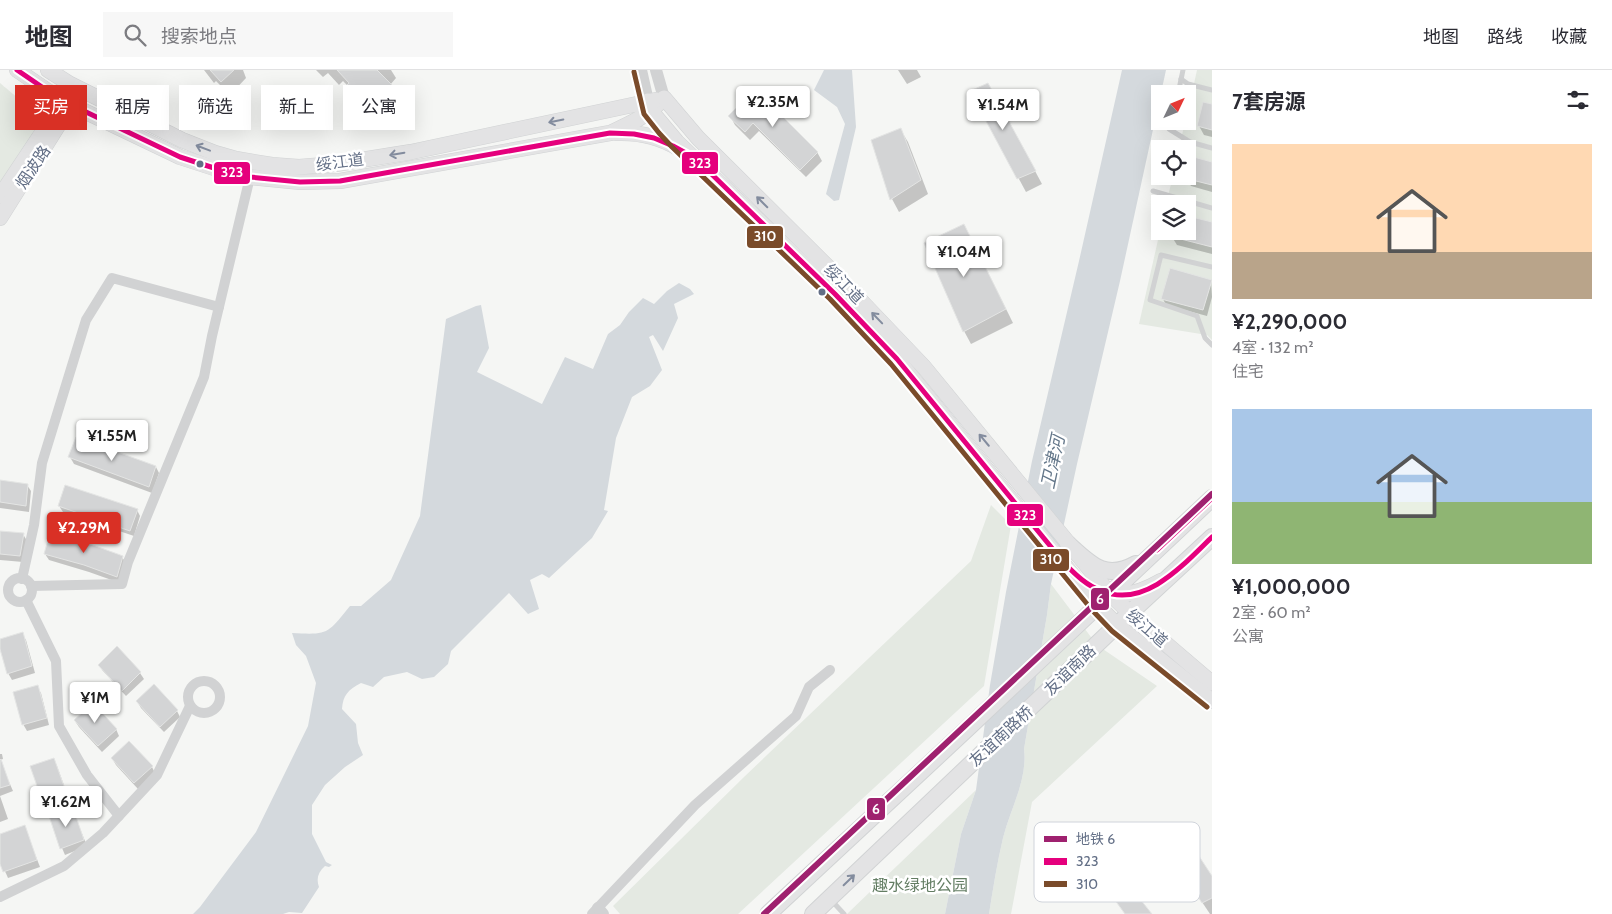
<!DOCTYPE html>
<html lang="zh">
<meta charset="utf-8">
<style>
:root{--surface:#fff;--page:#f7f7f7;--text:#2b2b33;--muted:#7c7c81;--line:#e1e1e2;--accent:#d93025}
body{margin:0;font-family:Cabin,"Noto Sans SC",sans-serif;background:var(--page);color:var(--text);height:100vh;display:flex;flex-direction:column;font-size:19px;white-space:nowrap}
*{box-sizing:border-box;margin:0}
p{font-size:16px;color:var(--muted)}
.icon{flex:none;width:28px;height:28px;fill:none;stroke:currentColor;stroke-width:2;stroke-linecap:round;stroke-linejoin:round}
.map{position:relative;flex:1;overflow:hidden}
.details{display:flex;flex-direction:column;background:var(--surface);width:400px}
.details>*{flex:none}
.guide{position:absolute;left:15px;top:15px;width:475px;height:45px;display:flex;gap:10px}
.needle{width:32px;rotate:47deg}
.tools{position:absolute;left:1151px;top:15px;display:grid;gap:10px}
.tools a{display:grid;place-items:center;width:45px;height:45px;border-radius:0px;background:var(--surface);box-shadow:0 5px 20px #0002;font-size:25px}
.price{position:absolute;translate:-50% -42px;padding:0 11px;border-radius:5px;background:#fff;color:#222;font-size:16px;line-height:32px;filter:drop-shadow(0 1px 2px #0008)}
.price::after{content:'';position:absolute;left:50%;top:30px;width:15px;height:11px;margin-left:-8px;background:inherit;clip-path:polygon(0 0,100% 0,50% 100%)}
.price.on{background:var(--accent);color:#fff}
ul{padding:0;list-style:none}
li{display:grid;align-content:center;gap:10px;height:265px;padding:0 20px}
li span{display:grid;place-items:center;height:155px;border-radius:0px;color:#555}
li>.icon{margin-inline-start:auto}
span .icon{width:90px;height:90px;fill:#fffc;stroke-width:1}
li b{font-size:21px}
h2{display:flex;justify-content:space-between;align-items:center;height:60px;padding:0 20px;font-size:21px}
.chip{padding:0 18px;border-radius:0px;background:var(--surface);box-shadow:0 5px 20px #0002;font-size:18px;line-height:45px}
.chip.on{background:var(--accent);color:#fff}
header{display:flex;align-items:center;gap:30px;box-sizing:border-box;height:70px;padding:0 25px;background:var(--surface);border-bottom:1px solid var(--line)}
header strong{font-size:24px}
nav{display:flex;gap:28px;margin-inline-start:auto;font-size:18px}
.search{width:350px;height:45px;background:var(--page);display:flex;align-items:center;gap:12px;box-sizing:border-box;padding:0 18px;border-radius:0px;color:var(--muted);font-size:19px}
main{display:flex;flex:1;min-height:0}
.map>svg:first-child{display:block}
.green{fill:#e4e9e2}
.water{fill:#d4d9dd}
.shadow{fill:#0003}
.building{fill:#d3d4d5;stroke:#e4e5e4}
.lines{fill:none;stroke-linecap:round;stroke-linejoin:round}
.secondary-casing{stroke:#d1d3d4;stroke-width:16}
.primary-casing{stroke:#d1d3d4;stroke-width:18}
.service{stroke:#d1d2d3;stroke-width:5}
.minor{stroke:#d1d2d3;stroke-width:10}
.tertiary{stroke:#d1d2d3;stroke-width:12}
.secondary{stroke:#e3e3e4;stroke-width:15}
.primary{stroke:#e3e3e4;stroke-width:16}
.bus-1-casing{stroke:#fff;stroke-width:9}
.bus-2-casing{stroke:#fff;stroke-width:9}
.bus-1{stroke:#e5007d;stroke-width:5}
.bus-2{stroke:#7a4b2a;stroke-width:5}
.metro-1-casing{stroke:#fff;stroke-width:10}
.metro-1{stroke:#9f216f;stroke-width:6}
.oneway{stroke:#838c9e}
.bus-dot{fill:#636f86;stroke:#fff;stroke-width:2}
.labels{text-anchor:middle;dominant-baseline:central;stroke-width:5;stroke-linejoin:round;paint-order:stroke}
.street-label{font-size:16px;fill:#636f86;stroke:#fff}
.park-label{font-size:16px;fill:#637d63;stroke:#fff}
.water-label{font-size:18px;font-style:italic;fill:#64778a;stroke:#fff}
.key{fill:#fff;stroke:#d0d4db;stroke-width:1}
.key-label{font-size:14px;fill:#636f86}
.line-badge{stroke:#fff;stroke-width:2}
.badge-label{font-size:14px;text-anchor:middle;font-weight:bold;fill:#fff}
</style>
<header>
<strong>地图</strong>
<div class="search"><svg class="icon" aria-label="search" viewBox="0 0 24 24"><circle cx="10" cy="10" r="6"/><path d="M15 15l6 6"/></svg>搜索地点</div>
<nav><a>地图</a><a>路线</a><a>收藏</a></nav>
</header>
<main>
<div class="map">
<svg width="1212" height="844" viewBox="0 0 1212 844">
<rect width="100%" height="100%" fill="#f5f6f4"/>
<!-- green -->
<g class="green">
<path d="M1197,0H1212V270L1207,265L1139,254L1160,161H1188V134H1166L1173,106H1188V79H1179L1185,51H1188V41Z"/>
<path d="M0,13C9,21 32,38 36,49C40,62 8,104 0,117Z"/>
<path d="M991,435L1011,455L984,616L738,844H620L613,836L744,707L971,491Z"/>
<path d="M1051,514L1097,575L1157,616L1032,732L1011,844H989C993,819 997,793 1003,768C1010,740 1028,709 1024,679L1047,545Z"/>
<path d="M976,720L961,764L945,844H847Z"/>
</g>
<!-- water -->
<g class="water">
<path d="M824,0H852L856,57L839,130L834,131L826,124L845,54L837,37L814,20Z"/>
<path d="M1122,0H1166L1120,211L1077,394L1051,514L1047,545L1024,679C1028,709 1010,740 1003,768C997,793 993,819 989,844H945L961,764L976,720L990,615L1006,522L1032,391L1079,191Z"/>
<path d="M679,213L690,219L694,224L674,234L678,248L663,281L653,265L649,267L662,300L650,316L632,327L616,368L604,440L608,441L592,468L549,508L542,504L530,510L539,539L528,544L509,523L451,581L448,594L434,607L422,609L407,602L384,607L373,617L361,613C348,620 343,625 342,639L356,654L358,673L363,685L345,697L325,715L312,735V764L326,792L332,795L329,797L325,796C318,802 316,809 319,817L302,843L289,842L283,844H193L200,837L256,762L308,656L316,613L306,586L296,575L292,563C329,565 327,564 350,536H361L391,510L420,446L446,249L476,236L481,235L489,278L477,302L542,334L565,287L593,299L608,264L620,255L629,242L643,228L654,234L667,221Z"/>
</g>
<!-- shadow -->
<g class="shadow">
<path d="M204,0H243L246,8L230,25L216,11L214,13Z"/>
<path d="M316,0H391L396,8L390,15L400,30L380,49L365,34L362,36L355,29L348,16L343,11L339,15L328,3L323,7Z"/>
<path d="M898,0H917L921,7L907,14Z"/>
<path d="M755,21L817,82L822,91L806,107L759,61L750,70L735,55L730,46Z"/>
<path d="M972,22L996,28L1042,114L1026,122Z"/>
<path d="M1212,36V67L1204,65L1199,56Z"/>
<path d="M900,59L908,72L928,124L899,142L892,129L873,71Z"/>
<path d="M1191,88L1212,93V122L1191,116L1186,108L1188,106Z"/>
<path d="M1188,148L1212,154V184L1177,175L1172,167L1188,161Z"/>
<path d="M971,168L1013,253L971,274L964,261Z"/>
<path d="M1211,211L1212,227L1207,246L1166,235L1163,229Z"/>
<path d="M70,387L156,397L159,403L152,423L74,394Z"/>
<path d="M0,412L27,415L31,421L29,442L0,438Z"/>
<path d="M59,436L137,440L140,446L134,466L63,442Z"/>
<path d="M0,463L23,464L27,471L23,492L0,490Z"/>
<path d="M45,484L122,487L126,493L120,513L89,502L49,490Z"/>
<path d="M22,564L26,570L35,603L12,610L8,603L0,570Z"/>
<path d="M117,578L140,603L144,609L126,626L103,601L99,595Z"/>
<path d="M37,617L41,623L49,655L27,661L23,654Z"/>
<path d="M137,631L177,641L180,647L164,662L141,638Z"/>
<path d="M75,651L116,659L119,666L102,682L79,657Z"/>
<path d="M0,684H2L3,689L0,690Z"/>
<path d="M112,688L152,697L155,703L138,719L116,695Z"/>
<path d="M54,689L57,696L69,729L47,736L43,730L32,697Z"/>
<path d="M6,705L13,721L0,726L8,749L0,752V708Z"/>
<path d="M72,739L87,776L65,785L62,778Z"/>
<path d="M24,756L40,797L8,808L0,790V765Z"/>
<path d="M1184,805L1212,808V844H1210Z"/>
</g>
<!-- building -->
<g class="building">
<path d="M210,0H234L221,12Z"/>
<path d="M337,0H377L393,16L372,37L357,21L354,24L346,16L349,13Z"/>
<path d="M988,13L1036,101L1017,109L970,21Z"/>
<path d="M755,19L818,82L800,100L753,53L745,62L728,46Z"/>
<path d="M1203,32L1212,34V60L1197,56Z"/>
<path d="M901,58L921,110L890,130L871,70Z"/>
<path d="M1190,86L1212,92V115L1188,109V96Z"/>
<path d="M1188,146L1212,152V177L1161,164L1162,161H1188Z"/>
<path d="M964,154L1006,239L963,262L924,173Z"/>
<path d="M1170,198L1212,210L1203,240L1161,229Z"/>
<path d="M76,367L156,396L149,417L68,387Z"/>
<path d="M0,410L28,414L26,436L0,432Z"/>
<path d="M65,415L138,439L130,461L58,436Z"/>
<path d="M0,461L24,463L20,486L0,484Z"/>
<path d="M50,463L90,474L123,486L117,507L84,495L44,484Z"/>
<path d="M23,562L32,596L7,604L0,579V569Z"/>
<path d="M117,576L141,602L122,621L98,595Z"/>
<path d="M154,614L178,640L160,657L136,631Z"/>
<path d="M38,615L47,648L22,655L13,622Z"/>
<path d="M93,633L117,659L98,676L74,650Z"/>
<path d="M129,671L153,696L134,713L111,688Z"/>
<path d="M54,688L66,722L42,730L30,696Z"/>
<path d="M1,689L10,715L0,718V690Z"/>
<path d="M73,738L84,770L60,779L49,746Z"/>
<path d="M25,755L37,790L3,802L0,794V764Z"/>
<path d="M1195,780L1212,806V828L1202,833L1175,791Z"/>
<path d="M1128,814L1152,844H1125L1112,826Z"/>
</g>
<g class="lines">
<!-- secondary casing -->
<g class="secondary-casing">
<g id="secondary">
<path d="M17,0L61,30L180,87L214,98L250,107L300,112L340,111L610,63C627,55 644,48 658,34"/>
<path d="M48,0L70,14L182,70L215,83L236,89L272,95L299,97L336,94L411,82L656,30"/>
<path d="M664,28L698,68L841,210L924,297L1110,524L1130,543L1212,613"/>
<path d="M648,31L651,41L677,72L835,224L897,289L1097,535L1117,555L1212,631"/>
<path d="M616,63C639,62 658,66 678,78"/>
<path d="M0,126L46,57L65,22"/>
<path d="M0,148L76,27"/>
<path d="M1104,522C1123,529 1144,521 1161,511"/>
</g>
</g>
<!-- primary casing -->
<g class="primary-casing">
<g id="primary">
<path d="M1068,474C1091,495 1105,511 1136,494"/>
<path d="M768,844L969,657L1212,428"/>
<path d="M813,844L1117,555L1212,467"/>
</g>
</g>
<!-- service -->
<g class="service">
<path d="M1181,9L1188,14L1212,20"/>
<path d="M1178,24L1183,0"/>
<path d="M1171,51L1169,59L1190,72L1212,78"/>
<path d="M1153,121L1212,138"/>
<path d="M1212,197L1161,185L1150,230L1197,246L1205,268L1212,275"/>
<path d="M832,831L844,844"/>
</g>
<!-- minor -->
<g class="minor">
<circle cx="20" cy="520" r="12"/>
<path d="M22,509L34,455L42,393L86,250L112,208L219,237"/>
<path d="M31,516L122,514L128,492L204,307L212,266L250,107"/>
<path d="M26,530L56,591L59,656L87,705L119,746"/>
<circle cx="204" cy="627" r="16"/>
<path d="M0,827L64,796L103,763L157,705L190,636"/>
<path d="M592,844L695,735L796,646L809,617L830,600"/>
</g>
<!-- tertiary -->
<g class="tertiary">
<path d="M641,0L648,31"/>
<path d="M656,0L664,28"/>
<path d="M598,838L603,844"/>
</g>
<!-- secondary -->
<use href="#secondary" class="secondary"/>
<!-- primary -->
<use href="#primary" class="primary"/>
<!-- bus-1 casing -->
<g class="bus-1-casing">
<g id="bus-1">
<path d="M17,0L61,30L180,87L214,98L250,107L300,112L340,111L610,63L634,64L654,68L673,76L695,88L835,224L897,289L1065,494C1076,505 1087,516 1102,521C1145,539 1184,494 1212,467"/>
<path d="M1157,480L1212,428"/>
</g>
</g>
<!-- bus-2 casing -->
<g class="bus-2-casing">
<path id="bus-2" d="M634,2L644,44L659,63L672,77L830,229L891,294L1092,540L1112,561L1207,637"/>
</g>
<!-- bus-1 -->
<use href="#bus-1" class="bus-1"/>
<!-- bus-2 -->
<use href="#bus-2" class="bus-2"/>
<!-- metro-1 casing -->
<g class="metro-1-casing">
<path id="metro-1" d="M764,844L1212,424"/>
</g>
<!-- metro-1 -->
<use href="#metro-1" class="metro-1"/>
</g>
<!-- one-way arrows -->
<defs><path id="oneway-shaft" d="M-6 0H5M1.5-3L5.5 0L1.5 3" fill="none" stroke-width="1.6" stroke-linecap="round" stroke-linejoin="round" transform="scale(1.25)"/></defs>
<g class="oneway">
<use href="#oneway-shaft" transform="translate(556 51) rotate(168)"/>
<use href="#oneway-shaft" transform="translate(203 78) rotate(-159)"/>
<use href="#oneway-shaft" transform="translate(397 84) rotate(170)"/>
<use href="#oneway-shaft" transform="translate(762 132) rotate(-135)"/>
<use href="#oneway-shaft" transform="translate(877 248) rotate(-134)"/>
<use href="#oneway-shaft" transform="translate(984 370) rotate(-130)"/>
<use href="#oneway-shaft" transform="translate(849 810) rotate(-44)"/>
</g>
<!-- markers -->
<g class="bus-dot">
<circle cx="200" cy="94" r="4.5"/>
<circle cx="822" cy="222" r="4.5"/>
</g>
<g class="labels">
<!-- street labels -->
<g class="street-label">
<text transform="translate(340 92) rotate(-7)">绥江道</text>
<text transform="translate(33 97) rotate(-56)">烟波路</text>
<text transform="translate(844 214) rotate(46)">绥江道</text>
<text transform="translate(1147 558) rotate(41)">绥江道</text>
<text transform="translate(1070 600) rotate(-44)">友谊南路</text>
<text transform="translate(1001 666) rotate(-43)">友谊南路桥</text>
</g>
<!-- park labels -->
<g class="park-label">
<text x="920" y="815">趣水绿地公园</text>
</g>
<!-- water labels -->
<g class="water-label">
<text transform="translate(1053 392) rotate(-78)">卫津河</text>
</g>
</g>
<!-- legend -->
<rect x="1034" y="752" width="166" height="80" rx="8" class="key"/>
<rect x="1044" y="766" width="23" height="6" fill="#9f216f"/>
<rect x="1044" y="788" width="23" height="7" fill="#e5007d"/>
<rect x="1044" y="811" width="23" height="6" fill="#7a4b2a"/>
<g class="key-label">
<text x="1076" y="774">地铁 6</text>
<text x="1076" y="796">323</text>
<text x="1076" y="819">310</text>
</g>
<g class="line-badge">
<rect x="681" y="81" width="38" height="24" rx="5" fill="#e5007d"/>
<rect x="213" y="91" width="38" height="24" rx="5" fill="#e5007d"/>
<rect x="746" y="155" width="38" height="24" rx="5" fill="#7a4b2a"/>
<rect x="1006" y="433" width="38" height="24" rx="5" fill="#e5007d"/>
<rect x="1032" y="478" width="38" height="24" rx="5" fill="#7a4b2a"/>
<rect x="1090" y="517" width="20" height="24" rx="5" fill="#9f216f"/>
<rect x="866" y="727" width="20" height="24" rx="5" fill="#9f216f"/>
</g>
<g class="badge-label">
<text x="700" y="98">323</text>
<text x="232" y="107">323</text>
<text x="765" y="171">310</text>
<text x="1025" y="450">323</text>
<text x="1051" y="494">310</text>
<text x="1100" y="534">6</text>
<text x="876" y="744">6</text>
</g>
</svg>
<div class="tools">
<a><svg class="needle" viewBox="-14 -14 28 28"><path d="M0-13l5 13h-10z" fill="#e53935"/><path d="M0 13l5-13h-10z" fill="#7c7c81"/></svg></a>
<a><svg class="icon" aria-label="locate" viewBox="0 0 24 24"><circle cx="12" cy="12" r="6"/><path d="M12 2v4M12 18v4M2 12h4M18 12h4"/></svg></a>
<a><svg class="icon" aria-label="layers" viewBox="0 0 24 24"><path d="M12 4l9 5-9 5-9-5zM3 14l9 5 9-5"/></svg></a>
</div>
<b class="price" style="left:773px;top:58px">¥2.35M</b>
<b class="price" style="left:1003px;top:61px">¥1.54M</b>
<b class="price" style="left:964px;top:208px">¥1.04M</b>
<b class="price" style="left:112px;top:392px">¥1.55M</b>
<b class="price on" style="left:84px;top:484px">¥2.29M</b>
<b class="price" style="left:95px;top:654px">¥1M</b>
<b class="price" style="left:66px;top:758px">¥1.62M</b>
<div class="guide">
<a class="chip on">买房</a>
<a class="chip">租房</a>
<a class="chip">筛选</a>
<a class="chip">新上</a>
<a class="chip">公寓</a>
</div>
</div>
<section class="details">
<h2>7套房源<svg class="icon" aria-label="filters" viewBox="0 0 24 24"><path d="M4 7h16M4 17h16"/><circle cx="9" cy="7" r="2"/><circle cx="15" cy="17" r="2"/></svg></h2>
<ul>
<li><span style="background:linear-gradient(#ffd9b3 70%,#b9a48a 0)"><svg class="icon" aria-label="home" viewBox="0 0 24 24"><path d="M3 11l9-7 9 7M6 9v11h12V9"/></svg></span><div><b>¥2,290,000</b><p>4室 · 132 m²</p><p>住宅</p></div></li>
<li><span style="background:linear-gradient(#a9c7e8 60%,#8fb573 0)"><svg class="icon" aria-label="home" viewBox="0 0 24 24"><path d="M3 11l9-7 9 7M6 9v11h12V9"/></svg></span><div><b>¥1,000,000</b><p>2室 · 60 m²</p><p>公寓</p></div></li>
</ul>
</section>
</main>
